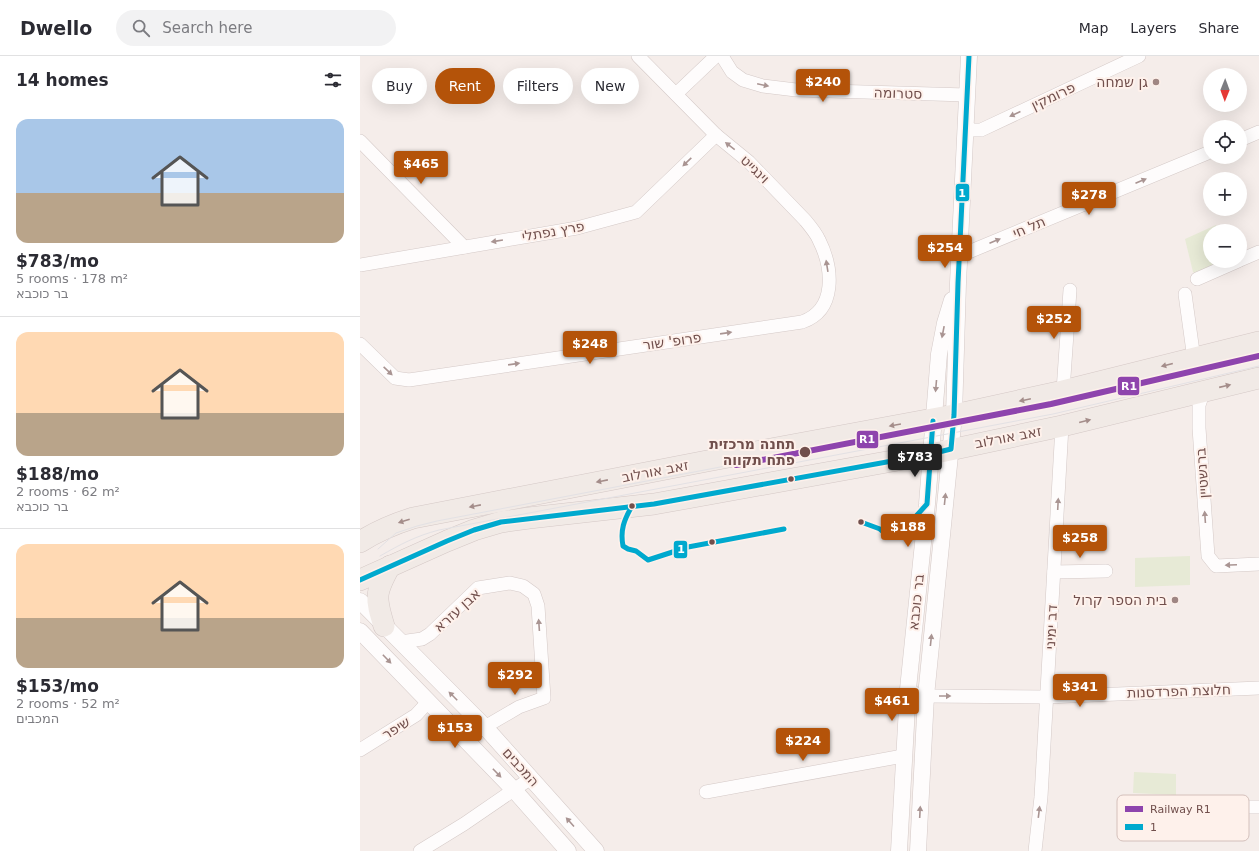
<!DOCTYPE html>
<meta charset="utf-8">
<style>
:root{--surface:#fff;--page:#f2f2f3;--text:#2b2b33;--muted:#7c7c81;--line:#e1e1e2;--accent:#b45309}
body{margin:0;font-family:"DejaVu Sans","Noto Sans Hebrew",sans-serif;background:var(--page);color:var(--text);height:100vh;display:flex;flex-direction:column;font-size:15px;white-space:nowrap}
*{box-sizing:border-box;margin:0}
p{font-size:13px;color:var(--muted)}
.icon{flex:none;width:22px;height:22px;fill:none;stroke:currentColor;stroke-width:2;stroke-linecap:round;stroke-linejoin:round}
.map{position:relative;flex:1;overflow:hidden}
.panel{display:flex;flex-direction:column;background:var(--surface);width:360px}
.panel>*{flex:none}
.banner{position:absolute;left:12px;top:12px;width:380px;height:36px;display:flex;gap:8px}
.needle{width:26px;rotate:181deg}
.buttons{position:absolute;left:843px;top:12px;display:grid;gap:8px}
.buttons a{display:grid;place-items:center;width:44px;height:44px;border-radius:50%;background:var(--surface);box-shadow:0 4px 16px #0002;font-size:20px}
.price{position:absolute;translate:-50% -34px;padding:0 9px;border-radius:4px;background:var(--accent);color:#fff;font-size:13px;line-height:26px;filter:drop-shadow(0 1px 2px #0008)}
.price::after{content:'';position:absolute;left:50%;top:24px;width:12px;height:9px;margin-left:-6px;background:inherit;clip-path:polygon(0 0,100% 0,50% 100%)}
.price.active{background:#222;color:#fff}
ul{padding:0;list-style:none}
li{display:grid;align-content:center;gap:8px;height:212px;padding:0 16px}
li+li{border-top:1px solid var(--line)}
li span{display:grid;place-items:center;height:124px;border-radius:12px;color:#555}
li>.icon{margin-inline-start:auto}
span .icon{width:72px;height:72px;fill:#fffc;stroke-width:1}
li b{font-size:17px}
h2{display:flex;justify-content:space-between;align-items:center;height:48px;padding:0 16px;font-size:17px}
.pill{padding:0 14px;border-radius:18px;background:var(--surface);box-shadow:0 4px 16px #0002;font-size:14px;line-height:36px}
.pill.active{background:var(--accent);color:#fff}
header{display:flex;align-items:center;gap:24px;box-sizing:border-box;height:56px;padding:0 20px;background:var(--surface);border-bottom:1px solid var(--line)}
header strong{font-size:19px}
nav{display:flex;gap:22px;margin-inline-start:auto;font-size:14px}
.search{width:280px;height:36px;background:var(--page);display:flex;align-items:center;gap:10px;box-sizing:border-box;padding:0 14px;border-radius:22px;color:var(--muted);font-size:15px}
main{display:flex;flex:1;min-height:0}
.map>svg:first-child{display:block}
.green{fill:#e7ead6}
.lines{fill:none;stroke-linecap:round;stroke-linejoin:round}
.minor-casing{stroke:#d4c9c7;stroke-width:14}
.tertiary-casing{stroke:#d4c9c7;stroke-width:17}
.primary-casing{stroke:#d4c8c6;stroke-width:22}
.minor{stroke:#fefcfc;stroke-width:13}
.tertiary{stroke:#fefcfc;stroke-width:16}
.primary{stroke:#f1eae6;stroke-width:21}
.tram{stroke:#e3e1e4;stroke-width:1}
.bus-1-casing{stroke:#fef1eb;stroke-width:8}
.bus-1{stroke:#00a9ce;stroke-width:5}
.rail-1-casing{stroke:#fef1eb;stroke-width:9}
.rail-1{stroke:#8e44ad;stroke-width:6}
.oneway{fill:#a99492}
.oneway2{fill:#a48d8a}
.poi-dot{fill:#9f8683;stroke:#fef1eb;stroke-width:1.5}
.stop-dot{fill:#714f4c;stroke:#fef1eb;stroke-width:1.5}
.labels{text-anchor:middle;dominant-baseline:central;stroke-width:4;stroke-linejoin:round;paint-order:stroke}
.poi-label{font-size:14px;fill:#714f4c;stroke:#fef1eb;text-anchor:end}
.street-label{font-size:14px;fill:#714f4c;stroke:#fef1eb}
.stop-label{font-size:14px;font-weight:bold;fill:#714f4c;stroke:#fef1eb;text-anchor:end}
.key{fill:#fef1eb;stroke:#d4c0bb;stroke-width:1}
.key-label{font-size:11px;fill:#714f4c}
.line-badge{stroke:#fef1eb;stroke-width:1.5}
.badge-label{font-size:11px;text-anchor:middle;font-weight:bold;fill:#fff}
</style>
<header>
<strong>Dwello</strong>
<div class="search"><svg class="icon" aria-label="search" viewBox="0 0 24 24"><circle cx="10" cy="10" r="6"/><path d="M15 15l6 6"/></svg>Search here</div>
<nav><a>Map</a><a>Layers</a><a>Share</a></nav>
</header>
<main>
<section class="panel">
<h2>14 homes<svg class="icon" aria-label="filters" viewBox="0 0 24 24"><path d="M4 7h16M4 17h16"/><circle cx="9" cy="7" r="2"/><circle cx="15" cy="17" r="2"/></svg></h2>
<ul>
<li><span style="background:linear-gradient(#a9c7e8 60%,#b9a48a 0)"><svg class="icon" aria-label="home" viewBox="0 0 24 24"><path d="M3 11l9-7 9 7M6 9v11h12V9"/></svg></span><div><b>$783/mo</b><p>5 rooms · 178 m²</p><p>בר כוכבא</p></div></li>
<li><span style="background:linear-gradient(#ffd9b3 65%,#b9a48a 0)"><svg class="icon" aria-label="home" viewBox="0 0 24 24"><path d="M3 11l9-7 9 7M6 9v11h12V9"/></svg></span><div><b>$188/mo</b><p>2 rooms · 62 m²</p><p>בר כוכבא</p></div></li>
<li><span style="background:linear-gradient(#ffd9b3 60%,#b9a48a 0)"><svg class="icon" aria-label="home" viewBox="0 0 24 24"><path d="M3 11l9-7 9 7M6 9v11h12V9"/></svg></span><div><b>$153/mo</b><p>2 rooms · 52 m²</p><p>המכבים</p></div></li>
</ul>
</section>
<div class="map">
<svg width="899" height="795" viewBox="0 0 899 795">
<rect width="100%" height="100%" fill="#f5edea"/>
<!-- green -->
<g class="green">
<path d="M856,169L858,175H850V205H872L841,221L833,216L825,183Z"/>
<path d="M830,500V529L775,531V502Z"/>
<path d="M774,716L816,718V739L773,737Z"/>
</g>
<g class="lines">
<!-- minor casing -->
<g class="minor-casing">
<g id="minor">
<path d="M362,0L372,16L383,24L403,30L436,34L607,39"/>
<path d="M316,38L356,0"/>
<path d="M606,71L613,74H621L779,0"/>
<path d="M880,84L899,76"/>
<path d="M0,85L104,191"/>
<path d="M599,200L850,96"/>
<path d="M880,204L899,196"/>
<path d="M0,209L217,172L276,156L356,79"/>
<path d="M837,223L878,205"/>
<path d="M825,238L834,303"/>
<path d="M0,288L35,322L49,324L442,266C477,254 473,212 459,184C456,177 450,170 445,164L389,106L356,79L278,0"/>
<path d="M703,335L710,234"/>
<path d="M844,335L839,349V372L848,500L856,510L899,508"/>
<path d="M694,516L746,515"/>
<path d="M40,586L62,583L70,578L118,532L150,527L163,530L174,538L178,550L184,642L159,651L104,683"/>
<path d="M548,633L556,638L566,640L687,641L899,632"/>
<path d="M0,694L56,659L68,646"/>
<path d="M346,736L543,700"/>
<path d="M834,751H899"/>
<path d="M60,795L104,768L171,722"/>
<path d="M675,795L681,741L702,370"/>
</g>
</g>
<!-- tertiary casing -->
<g class="tertiary-casing">
<g id="tertiary">
<path d="M0,545L125,671L236,795"/>
<path d="M0,575L154,734L208,795"/>
<path d="M539,795L548,633L567,448L579,298L585,267L592,244"/>
<path d="M558,795L566,640L594,359L598,227L609,0"/>
</g>
</g>
<!-- primary casing -->
<g class="primary-casing">
<g id="primary">
<path d="M0,486C17,475 34,468 53,462L347,405L594,359L703,335L899,286"/>
<path d="M0,524L87,485L114,474L141,466L169,462L294,448L571,398L702,370L899,322"/>
<path d="M24,570C15,541 15,537 30,510"/>
</g>
</g>
<!-- minor -->
<use href="#minor" class="minor"/>
<!-- tertiary -->
<use href="#tertiary" class="tertiary"/>
<!-- primary -->
<use href="#primary" class="primary"/>
<!-- tram -->
<g class="tram">
<path d="M18,493L36,477L57,470L77,465L691,348L899,300"/>
<path d="M20,500C41,488 56,480 79,474L693,358L899,310"/>
</g>
<!-- bus-1 casing -->
<g class="bus-1-casing">
<g id="bus-1">
<path d="M272,450C264,464 260,474 263,490L268,493L276,495L288,504L328,491L424,473"/>
<path d="M501,466L520,473L528,480L548,469L567,448L573,365"/>
<path d="M0,524L87,485L114,474L141,466L294,448L571,398L591,393L594,359L598,227L609,0"/>
</g>
</g>
<!-- bus-1 -->
<use href="#bus-1" class="bus-1"/>
<!-- rail-1 casing -->
<g class="rail-1-casing">
<path id="rail-1" d="M376,409L691,348L899,300"/>
</g>
<!-- rail-1 -->
<use href="#rail-1" class="rail-1"/>
</g>
<!-- one-way arrows -->
<defs><path id="oneway-solid" d="M-6-.8H1V-3.2L6.5 0L1 3.2V.8H-6Z"/></defs>
<g class="oneway">
<use href="#oneway-solid" transform="translate(403 29) rotate(12)"/>
<use href="#oneway-solid" transform="translate(655 58) rotate(155)"/>
<use href="#oneway-solid" transform="translate(370 90) rotate(-142)"/>
<use href="#oneway-solid" transform="translate(327 106) rotate(136)"/>
<use href="#oneway-solid" transform="translate(781 125) rotate(-23)"/>
<use href="#oneway-solid" transform="translate(137 185) rotate(171)"/>
<use href="#oneway-solid" transform="translate(635 185) rotate(-23)"/>
<use href="#oneway-solid" transform="translate(467 210) rotate(-99)"/>
<use href="#oneway-solid" transform="translate(583 276) rotate(101)"/>
<use href="#oneway-solid" transform="translate(366 277) rotate(-8)"/>
<use href="#oneway-solid" transform="translate(154 308) rotate(-8)"/>
<use href="#oneway-solid" transform="translate(28 315) rotate(43)"/>
<use href="#oneway-solid" transform="translate(576 330) rotate(95)"/>
<use href="#oneway-solid" transform="translate(585 443) rotate(-84)"/>
<use href="#oneway-solid" transform="translate(698 448) rotate(-87)"/>
<use href="#oneway-solid" transform="translate(845 461) rotate(-94)"/>
<use href="#oneway-solid" transform="translate(871 509) rotate(177)"/>
<use href="#oneway-solid" transform="translate(179 569) rotate(-94)"/>
<use href="#oneway-solid" transform="translate(571 584) rotate(-84)"/>
<use href="#oneway-solid" transform="translate(27 603) rotate(46)"/>
<use href="#oneway-solid" transform="translate(93 640) rotate(-135)"/>
<use href="#oneway-solid" transform="translate(585 640)"/>
<use href="#oneway-solid" transform="translate(137 717) rotate(46)"/>
<use href="#oneway-solid" transform="translate(560 756) rotate(-87)"/>
<use href="#oneway-solid" transform="translate(679 756) rotate(-83)"/>
<use href="#oneway-solid" transform="translate(210 766) rotate(-132)"/>
</g>
<g class="oneway2">
<use href="#oneway-solid" transform="translate(807 309) rotate(166)"/>
<use href="#oneway-solid" transform="translate(865 330) rotate(-13)"/>
<use href="#oneway-solid" transform="translate(665 344) rotate(168)"/>
<use href="#oneway-solid" transform="translate(725 365) rotate(-14)"/>
<use href="#oneway-solid" transform="translate(535 369) rotate(170)"/>
<use href="#oneway-solid" transform="translate(242 425) rotate(169)"/>
<use href="#oneway-solid" transform="translate(115 450) rotate(169)"/>
<use href="#oneway-solid" transform="translate(44 465) rotate(162)"/>
</g>
<!-- markers -->
<g class="poi-dot">
<circle cx="796" cy="26" r="4"/>
<circle cx="815" cy="544" r="4"/>
</g>
<g class="stop-dot">
<circle cx="445" cy="396" r="6"/>
<circle cx="431" cy="423" r="3.5"/>
<circle cx="272" cy="450" r="3.5"/>
<circle cx="501" cy="466" r="3.5"/>
<circle cx="352" cy="486" r="3.5"/>
</g>
<g class="labels">
<!-- poi labels -->
<g class="poi-label">
<text x="788" y="26">גן שמחה</text>
<text x="807" y="544">בית הספר קרול</text>
</g>
<!-- street labels -->
<g class="street-label">
<text transform="translate(538 37) rotate(2)">סטרומה</text>
<text transform="translate(693 40) rotate(-25)">פרומקין</text>
<text transform="translate(395 113) rotate(44)">וינגייט</text>
<text transform="translate(669 171) rotate(-23)">תל חי</text>
<text transform="translate(193 175) rotate(-10)">פרץ נפתלי</text>
<text transform="translate(312 285) rotate(-8)">פרופ' שור</text>
<text transform="translate(648 381) rotate(-11)">זאב אורלוב</text>
<text transform="translate(295 415) rotate(-11)">זאב אורלוב</text>
<text transform="translate(842 417) rotate(-94)">ברנשטיין</text>
<text transform="translate(556 546) rotate(-84)">בר כוכבא</text>
<text transform="translate(97 554) rotate(-42)">אבן עזרא</text>
<text transform="translate(691 571) rotate(-87)">דב ימיני</text>
<text transform="translate(819 635) rotate(-2)">חלוצת הפרדסנות</text>
<text transform="translate(36 672) rotate(-32)">שיפר</text>
<text transform="translate(161 711) rotate(48)">המכבים</text>
</g>
<!-- stop labels -->
<g class="stop-label">
<text x="435" y="388">תחנה מרכזית<tspan x="435" dy="16">פתח תקווה</tspan></text>
</g>
</g>
<!-- legend -->
<rect x="757" y="739" width="132" height="46" rx="6" class="key"/>
<rect x="765" y="750" width="18" height="6" fill="#8e44ad"/>
<rect x="765" y="768" width="18" height="6" fill="#00a9ce"/>
<g class="key-label">
<text x="790" y="757">Railway R1</text>
<text x="790" y="775">1</text>
</g>
<g class="line-badge">
<rect x="595" y="127" width="15" height="19" rx="4" fill="#00a9ce"/>
<rect x="757" y="320" width="23" height="20" rx="4" fill="#8e44ad"/>
<rect x="496" y="374" width="23" height="19" rx="4" fill="#8e44ad"/>
<rect x="313" y="484" width="15" height="19" rx="4" fill="#00a9ce"/>
</g>
<g class="badge-label">
<text x="602" y="141">1</text>
<text x="769" y="334">R1</text>
<text x="507" y="387">R1</text>
<text x="321" y="497">1</text>
</g>
</svg>
<div class="buttons">
<a><svg class="needle" viewBox="-14 -14 28 28"><path d="M0-13l5 13h-10z" fill="#e53935"/><path d="M0 13l5-13h-10z" fill="#7c7c81"/></svg></a>
<a><svg class="icon" aria-label="locate" viewBox="0 0 24 24"><circle cx="12" cy="12" r="6"/><path d="M12 2v4M12 18v4M2 12h4M18 12h4"/></svg></a>
<a>+</a>
<a>−</a>
</div>
<b class="price" style="left:463px;top:47px">$240</b>
<b class="price" style="left:61px;top:129px">$465</b>
<b class="price" style="left:729px;top:160px">$278</b>
<b class="price" style="left:585px;top:213px">$254</b>
<b class="price" style="left:694px;top:284px">$252</b>
<b class="price" style="left:230px;top:309px">$248</b>
<b class="price active" style="left:555px;top:422px">$783</b>
<b class="price" style="left:548px;top:492px">$188</b>
<b class="price" style="left:720px;top:503px">$258</b>
<b class="price" style="left:155px;top:640px">$292</b>
<b class="price" style="left:720px;top:652px">$341</b>
<b class="price" style="left:532px;top:666px">$461</b>
<b class="price" style="left:95px;top:693px">$153</b>
<b class="price" style="left:443px;top:706px">$224</b>
<div class="banner">
<a class="pill">Buy</a>
<a class="pill active">Rent</a>
<a class="pill">Filters</a>
<a class="pill">New</a>
</div>
</div>
</main>
